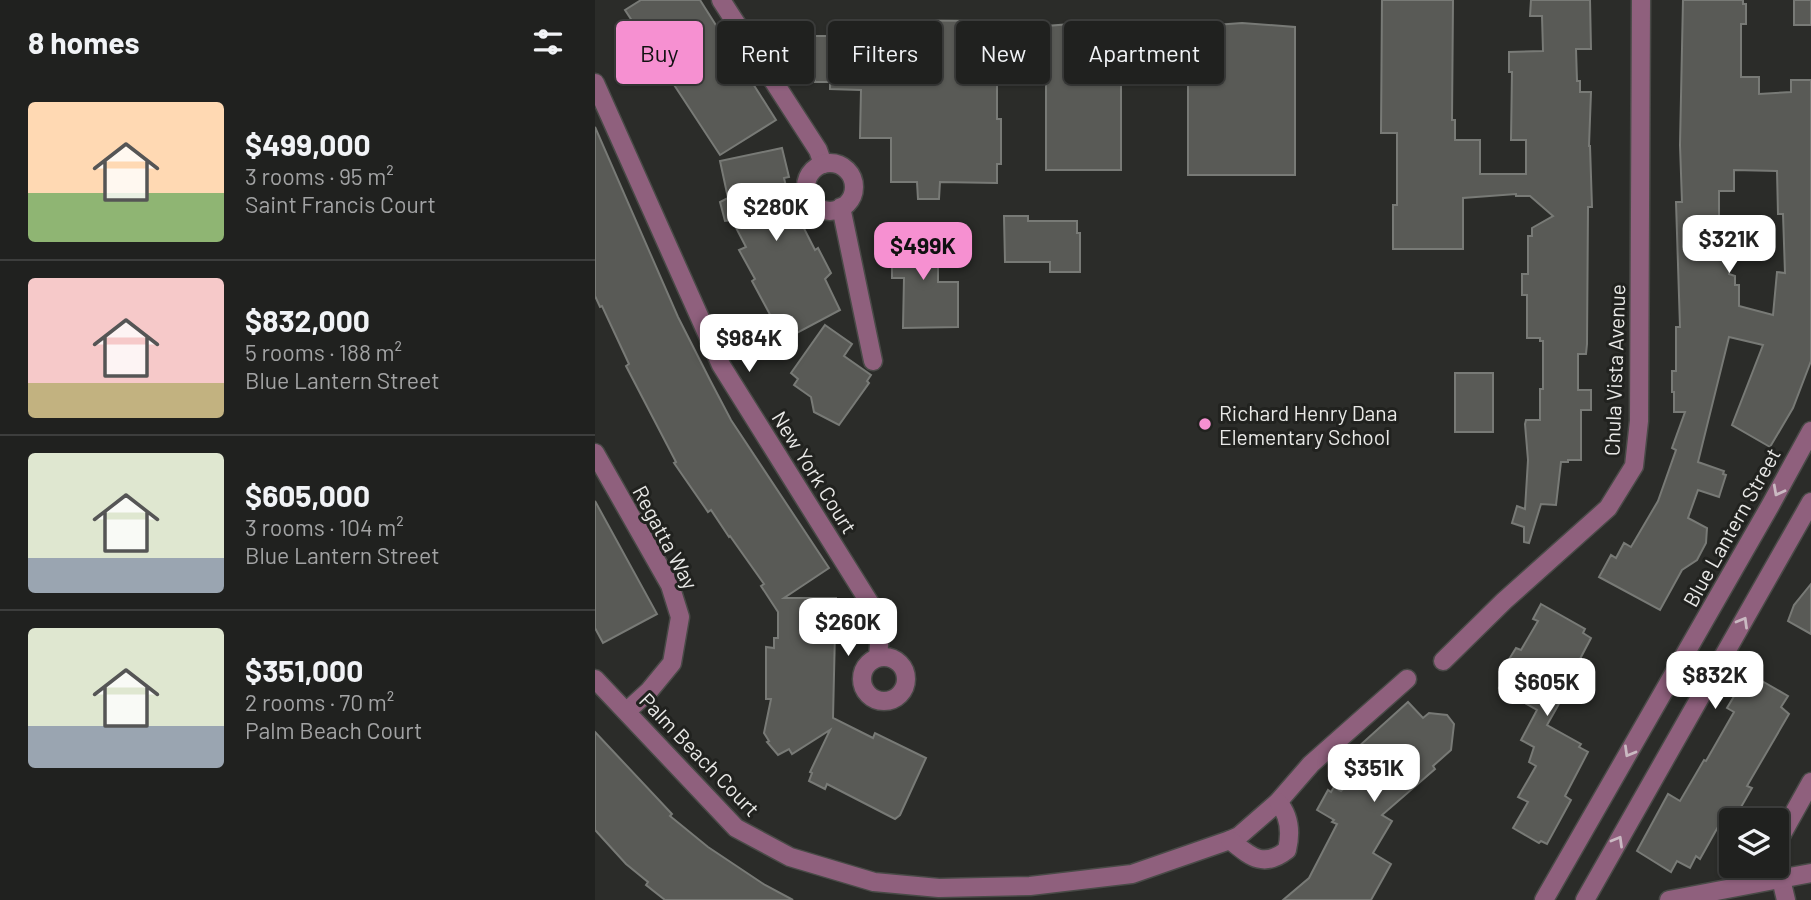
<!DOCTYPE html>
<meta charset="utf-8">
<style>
:root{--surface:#20211f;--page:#282928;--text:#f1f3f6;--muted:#a2a3a4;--line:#3d3e3d;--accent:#f690d1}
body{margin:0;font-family:Barlow,sans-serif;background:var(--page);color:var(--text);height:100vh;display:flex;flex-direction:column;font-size:26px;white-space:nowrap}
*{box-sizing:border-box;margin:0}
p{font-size:23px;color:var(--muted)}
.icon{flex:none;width:38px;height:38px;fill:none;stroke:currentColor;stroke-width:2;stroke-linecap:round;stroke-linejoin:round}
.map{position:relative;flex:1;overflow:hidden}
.sheet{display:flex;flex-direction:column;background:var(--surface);width:595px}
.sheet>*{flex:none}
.guide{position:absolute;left:21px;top:21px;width:665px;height:63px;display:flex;gap:14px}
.tools{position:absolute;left:1124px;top:808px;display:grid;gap:14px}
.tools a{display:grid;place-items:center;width:70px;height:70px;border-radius:7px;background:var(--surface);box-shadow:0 2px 5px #0004,0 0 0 2px var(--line);font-size:35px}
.price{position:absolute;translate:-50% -60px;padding:0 16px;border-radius:14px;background:#fff;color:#222;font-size:23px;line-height:46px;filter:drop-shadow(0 2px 4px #0008)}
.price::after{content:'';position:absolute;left:50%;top:42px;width:21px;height:16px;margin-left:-10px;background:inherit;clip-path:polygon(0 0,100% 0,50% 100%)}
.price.on{background:var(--accent);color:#111}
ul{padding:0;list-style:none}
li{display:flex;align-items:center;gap:21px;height:175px;padding:0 28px}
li+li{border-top:2px solid var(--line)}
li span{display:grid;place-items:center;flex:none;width:196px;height:140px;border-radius:7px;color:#555}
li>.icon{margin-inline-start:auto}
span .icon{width:84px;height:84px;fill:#fffc;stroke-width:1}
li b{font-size:30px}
h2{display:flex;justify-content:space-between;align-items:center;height:84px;padding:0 28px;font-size:30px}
.pill{padding:0 24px;border-radius:7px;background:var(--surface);box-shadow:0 2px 5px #0004,0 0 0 2px var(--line);font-size:24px;line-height:63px}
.pill.on{background:var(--accent);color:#111}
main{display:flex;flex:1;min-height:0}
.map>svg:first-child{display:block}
.building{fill:#595a56;stroke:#787a76;stroke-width:2;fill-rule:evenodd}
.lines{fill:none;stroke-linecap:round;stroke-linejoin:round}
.minor-casing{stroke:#494a47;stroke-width:21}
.minor{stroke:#8f607d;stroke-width:18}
.oneway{stroke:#cab9c2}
.poi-dot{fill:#f690d1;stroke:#21221f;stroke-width:2.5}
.labels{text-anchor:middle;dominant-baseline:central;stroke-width:6;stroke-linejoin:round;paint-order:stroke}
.street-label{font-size:21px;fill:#e9e9e7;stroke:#21221f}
.poi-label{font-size:21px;fill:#e9e9e7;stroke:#21221f;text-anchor:start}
</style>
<main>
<section class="sheet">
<h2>8 homes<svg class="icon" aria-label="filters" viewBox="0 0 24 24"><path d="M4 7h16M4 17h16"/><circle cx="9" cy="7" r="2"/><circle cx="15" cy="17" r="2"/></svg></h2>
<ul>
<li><span style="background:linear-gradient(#ffd9b3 65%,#8fb573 0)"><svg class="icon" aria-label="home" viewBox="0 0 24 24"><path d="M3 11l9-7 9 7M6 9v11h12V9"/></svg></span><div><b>$499,000</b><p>3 rooms · 95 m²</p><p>Saint Francis Court</p></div></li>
<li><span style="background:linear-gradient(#f6c9c9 75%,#c2b280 0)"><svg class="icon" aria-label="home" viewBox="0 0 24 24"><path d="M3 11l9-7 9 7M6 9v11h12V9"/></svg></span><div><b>$832,000</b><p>5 rooms · 188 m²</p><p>Blue Lantern Street</p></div></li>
<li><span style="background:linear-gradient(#dfe7d0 75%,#9aa5b1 0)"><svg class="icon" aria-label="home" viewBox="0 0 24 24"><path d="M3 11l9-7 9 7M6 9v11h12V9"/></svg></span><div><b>$605,000</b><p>3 rooms · 104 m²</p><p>Blue Lantern Street</p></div></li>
<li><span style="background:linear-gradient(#dfe7d0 70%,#9aa5b1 0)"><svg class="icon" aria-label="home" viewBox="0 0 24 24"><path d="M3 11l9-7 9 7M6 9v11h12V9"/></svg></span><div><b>$351,000</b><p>2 rooms · 70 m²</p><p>Palm Beach Court</p></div></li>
</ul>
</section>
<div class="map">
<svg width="1216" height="900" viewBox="0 0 1216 900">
<rect width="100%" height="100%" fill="#2b2c29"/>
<!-- building -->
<g class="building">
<path d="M46,0H105L181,120L125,155L30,10Z"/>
<path d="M787,0H858L857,120H860V140H885V174H931V140H916L917,72H914V52L948,51L947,16H935L936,0H995L996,49H981L982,81H985V92H996L994,146H995L997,207H993L992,344L991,354H983V390H996V410H986V460H973V462H966L961,505L946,504L934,543L929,542V527L917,523L922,506L930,509L933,460L930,424L931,420H945V389H948V341H945V338H932V295H927V274H933V236H937V228L958,216L935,196H921V194L868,198V249H798V205H802V133H786Z"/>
<path d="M1088,0H1148V4H1151V24H1146V77H1164V94L1196,92V80H1216V361L1198,408L1175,447L1137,425L1168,345L1134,337L1103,462L1129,471L1128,474L1131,475L1124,497L1103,490L1093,518L1112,528L1111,543L1102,560L1087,570L1065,610L1004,577L1016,555L1021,558L1029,543L1036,547L1063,501L1081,450L1077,448L1090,412H1079V392H1077V371H1081V327H1085L1081,202H1087L1085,145ZM1139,170L1182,171L1183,214H1188L1190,273L1182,272L1178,315L1144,306V285H1140V276L1134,274V250L1140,245V226H1124V191H1139Z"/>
<rect x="1199" y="0" width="17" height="25"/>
<path d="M266,20L403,21L402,60H406V79H402V119H406V164H402V183L345,182L344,199H323L322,182H296V138H265L266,90L235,89V82H220V36H266Z"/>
<path d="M489,23L526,26V170H451V26Z"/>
<path d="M647,23L700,27V175H593V27Z"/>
<path d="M0,127L83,317L115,380L136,420L234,568L189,598H241V601L256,602L257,631L240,632L238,718L278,738L280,733L331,758L305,815L300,819L232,784L230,789L214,781L217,773L215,772L235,730L197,754L194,749L183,755L172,742L174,741L169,733L176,699H171V647L179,648V638H183V612L166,586L169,584L135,536L134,537L116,510L113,512L79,463L81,462L31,366L34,364L7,306L5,307L0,296Z"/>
<path d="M187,148L194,177L189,178L194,199L220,250L223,248L236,273L230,279L245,310L185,342L176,324L179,322L157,281L160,279L144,250L151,247L137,220L130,221L125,202L133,198L125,161Z"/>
<path d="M409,216H433V221H482V233H485V272H455V262H410Z"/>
<path d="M297,232H343V282H363V327L308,328L309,278H297Z"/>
<path d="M230,325L257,344L249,356L276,375L272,381L274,383L244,425L219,412L216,397L199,385L203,379L196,373Z"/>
<rect x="860" y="373" width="38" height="59"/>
<path d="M0,501L62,614L8,643L0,628Z"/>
<path d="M1216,584V634L1193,621L1199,605Z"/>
<path d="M946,604L990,629L988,633L996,638L975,678L978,679L952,725L986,744L984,747L993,752L970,796L976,800L952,844L946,841L944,843L918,828L933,802L923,797L941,766L934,762L939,747L926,740L942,710L904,688L909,680L906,678L910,671L908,669L921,648L926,650L943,621L938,619Z"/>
<path d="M1153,673L1193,696L1186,707L1194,714L1152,786L1157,788L1138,821L1136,823L1128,818L1105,859L1101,856L1095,868L1082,861L1076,872L1042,851L1073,794L1085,801L1109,760L1111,761L1139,712L1132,708Z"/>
<path d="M813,702L828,718L834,713L852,715L859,724L856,750L838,766L840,769L787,815L797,821L778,853L796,864L776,900H688L714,878L742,824L737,822L739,820L722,810L733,790L736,792L739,787L746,791L765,773L752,757Z"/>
<path d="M0,732L77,814L75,816L113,847L170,885L198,900H70L51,885L53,882L31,864L0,830Z"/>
</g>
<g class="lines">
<!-- minor casing -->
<g class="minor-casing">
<g id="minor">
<path d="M126,0L223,150L228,164"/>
<path d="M0,83L126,365L286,621L283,657"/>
<circle cx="235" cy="187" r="24"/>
<path d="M246,207L278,361"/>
<path d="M0,453L75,585L85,617L77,663L54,691L32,711"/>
<circle cx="289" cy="679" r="22"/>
<path d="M848,661L909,601L1013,508L1039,466L1044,421L1046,0"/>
<path d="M0,679L141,828L195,857L279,882L344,888L435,886L537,874L635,840L644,836L683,802L716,764L812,679"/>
<path d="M635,840C655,856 668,869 692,850C696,833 695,816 683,802"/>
<path d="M1181,845L1216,782"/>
<path d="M1186,879L1191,900"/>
<path d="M949,900L1175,506L1216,431"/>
<path d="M990,900L1216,502"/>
<path d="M1074,900L1216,873"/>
</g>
</g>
<!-- minor -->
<use href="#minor" class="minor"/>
</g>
<!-- one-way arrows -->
<defs><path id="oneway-chevron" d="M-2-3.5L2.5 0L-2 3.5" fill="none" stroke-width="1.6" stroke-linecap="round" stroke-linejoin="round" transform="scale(1.75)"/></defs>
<g class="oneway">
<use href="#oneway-chevron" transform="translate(1183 491) rotate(118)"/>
<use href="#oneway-chevron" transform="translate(1148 622) rotate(-60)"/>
<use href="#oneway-chevron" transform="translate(1034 752) rotate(120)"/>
<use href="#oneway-chevron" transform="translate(1023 841) rotate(-60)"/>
</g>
<!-- markers -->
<circle class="poi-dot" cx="610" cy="424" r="7"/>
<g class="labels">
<!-- street labels -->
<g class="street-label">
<text transform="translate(1019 370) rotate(-88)">Chula Vista Avenue</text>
<text transform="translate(220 472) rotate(58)">New York Court</text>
<text transform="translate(1136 527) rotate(-61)">Blue Lantern Street</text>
<text transform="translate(71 537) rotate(62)">Regatta Way</text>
<text transform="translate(105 754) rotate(46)">Palm Beach Court</text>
</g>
<!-- poi labels -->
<g class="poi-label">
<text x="624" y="412">Richard Henry Dana<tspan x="624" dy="24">Elementary School</tspan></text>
</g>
</g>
</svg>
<div class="tools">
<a><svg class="icon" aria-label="layers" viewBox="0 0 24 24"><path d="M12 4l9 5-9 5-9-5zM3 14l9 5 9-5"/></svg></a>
</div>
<b class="price" style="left:181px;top:243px">$280K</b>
<b class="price" style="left:1134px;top:275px">$321K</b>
<b class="price on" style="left:328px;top:282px">$499K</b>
<b class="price" style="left:154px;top:374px">$984K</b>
<b class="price" style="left:253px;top:658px">$260K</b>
<b class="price" style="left:1120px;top:711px">$832K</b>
<b class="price" style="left:952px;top:718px">$605K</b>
<b class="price" style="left:779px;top:804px">$351K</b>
<div class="guide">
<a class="pill on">Buy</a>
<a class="pill">Rent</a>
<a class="pill">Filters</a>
<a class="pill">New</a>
<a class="pill">Apartment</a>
</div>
</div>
</main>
